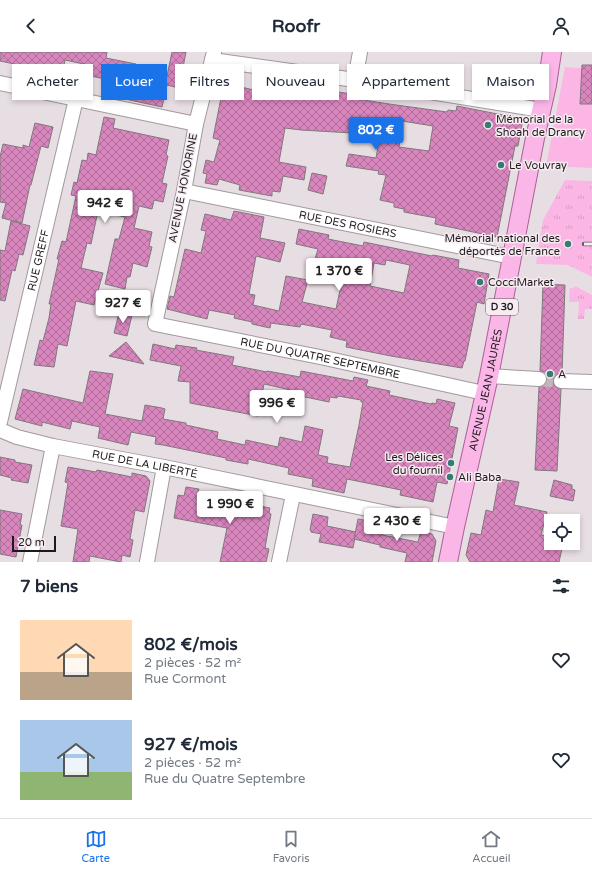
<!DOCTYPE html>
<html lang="fr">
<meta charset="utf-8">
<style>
:root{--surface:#fff;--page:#f2f2f3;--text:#1f2937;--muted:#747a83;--line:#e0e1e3;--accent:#1a73e8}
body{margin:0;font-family:"Varela Round",sans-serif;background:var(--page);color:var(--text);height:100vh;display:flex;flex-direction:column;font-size:15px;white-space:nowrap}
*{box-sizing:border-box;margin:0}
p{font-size:13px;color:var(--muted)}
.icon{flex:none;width:22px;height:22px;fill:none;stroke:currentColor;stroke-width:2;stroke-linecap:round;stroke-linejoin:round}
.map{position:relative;height:510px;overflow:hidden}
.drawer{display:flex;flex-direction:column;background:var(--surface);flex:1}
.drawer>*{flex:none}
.banner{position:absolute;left:12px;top:12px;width:568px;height:36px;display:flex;gap:8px}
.controls{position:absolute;left:544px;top:462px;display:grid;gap:8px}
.controls a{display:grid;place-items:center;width:36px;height:36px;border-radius:0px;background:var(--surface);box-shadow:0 2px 6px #0003;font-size:20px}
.scale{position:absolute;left:12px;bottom:10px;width:44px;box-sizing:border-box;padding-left:4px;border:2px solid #1e1a1c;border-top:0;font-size:11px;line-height:14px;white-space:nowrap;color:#1e1a1c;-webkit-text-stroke:3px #f5ebf1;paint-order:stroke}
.price{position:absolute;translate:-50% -34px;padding:0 9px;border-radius:4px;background:#fff;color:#222;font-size:13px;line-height:26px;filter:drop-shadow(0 1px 2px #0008)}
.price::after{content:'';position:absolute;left:50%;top:24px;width:12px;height:9px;margin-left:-6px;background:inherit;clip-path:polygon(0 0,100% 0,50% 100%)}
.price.on{background:var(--accent);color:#fff}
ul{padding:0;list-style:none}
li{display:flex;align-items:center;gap:12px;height:100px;padding:0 20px}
li span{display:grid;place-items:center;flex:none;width:112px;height:80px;border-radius:0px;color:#555}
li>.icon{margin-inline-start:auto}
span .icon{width:48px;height:48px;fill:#fffc;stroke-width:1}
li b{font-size:17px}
h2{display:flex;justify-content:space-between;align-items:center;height:48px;padding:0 20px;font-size:17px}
.pill{padding:0 14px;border-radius:0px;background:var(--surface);box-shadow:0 2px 6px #0003;font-size:14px;line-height:36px}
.pill.on{background:var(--accent);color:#fff}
header{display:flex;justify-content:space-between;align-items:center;height:52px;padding:0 20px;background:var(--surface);font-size:18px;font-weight:700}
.dock{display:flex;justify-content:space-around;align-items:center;height:56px;border-top:1px solid var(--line);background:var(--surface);font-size:11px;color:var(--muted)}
.dock a{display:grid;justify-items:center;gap:2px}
.dock .on{color:var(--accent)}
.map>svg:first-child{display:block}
.grass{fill:url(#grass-tufts)}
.pitch{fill:#fcb6e5}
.building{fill:url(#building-cross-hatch);stroke:#80787d;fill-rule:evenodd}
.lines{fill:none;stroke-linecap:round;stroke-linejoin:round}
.minor-tunnel{stroke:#bfb7bc;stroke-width:14;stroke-dasharray:14 7;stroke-linecap:butt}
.minor-casing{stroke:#a1999e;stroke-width:16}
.major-casing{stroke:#ac6096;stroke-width:20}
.minor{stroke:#fff;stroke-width:14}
.major{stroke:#fbb6e8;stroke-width:18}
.rail-casing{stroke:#666064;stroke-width:4.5}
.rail{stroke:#f5ebf1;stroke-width:3;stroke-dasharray:9;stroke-linecap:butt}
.poi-dot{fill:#357c73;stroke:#f5ebf1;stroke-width:1.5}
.labels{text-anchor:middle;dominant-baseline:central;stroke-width:3;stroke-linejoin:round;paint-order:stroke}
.shield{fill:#f5ebf1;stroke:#5e595c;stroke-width:1}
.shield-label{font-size:10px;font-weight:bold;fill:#1e1a1c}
.poi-label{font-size:11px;fill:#1e1a1c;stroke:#f5ebf1;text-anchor:start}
.street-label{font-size:11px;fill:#1e1a1c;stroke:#f5ebf1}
</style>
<header><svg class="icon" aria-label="back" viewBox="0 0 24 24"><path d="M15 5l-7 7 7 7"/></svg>Roofr<svg class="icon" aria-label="person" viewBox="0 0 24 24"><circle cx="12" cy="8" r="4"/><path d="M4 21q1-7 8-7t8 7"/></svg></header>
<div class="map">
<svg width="592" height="510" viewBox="0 0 592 510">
<defs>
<pattern id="grass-tufts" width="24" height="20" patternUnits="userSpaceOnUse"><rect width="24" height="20" fill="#fcb6e5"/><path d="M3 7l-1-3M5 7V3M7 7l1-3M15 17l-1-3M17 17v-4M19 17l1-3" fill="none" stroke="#d89cc4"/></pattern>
<pattern id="building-cross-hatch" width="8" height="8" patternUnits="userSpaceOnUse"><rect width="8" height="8" fill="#d986bf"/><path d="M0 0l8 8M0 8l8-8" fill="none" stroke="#af6d9a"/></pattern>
</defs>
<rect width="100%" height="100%" fill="#e7dee4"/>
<!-- grass -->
<g class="grass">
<path d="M565,128L592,129V225L568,213L536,212L543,168Z"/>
<path d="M575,234L592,243V257H585L584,267H578L579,250H569L570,236L573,237Z"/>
</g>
<!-- pitch -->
<path class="pitch" d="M565,15L592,17V116L546,114Z"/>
<!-- building -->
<g class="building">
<path d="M0,0H107L106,6L136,12L134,24L156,29L158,22L167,24L172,0H186L179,36L167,33L162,55L116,45L119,30L91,24L93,14L65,8L62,22L0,9Z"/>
<path d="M582,13H592V52H580Z"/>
<path d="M224,31L258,39V38L303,45L305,35L358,43L357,47L389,52L447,60L448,58L456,59L457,54L523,67L518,94H515L497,185L435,172L436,166L404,160V157L394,155V151L380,148L386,123L378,122L379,119L346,114L349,102L376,106L380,83L377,82L379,71L354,67L352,81L301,78L285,76L279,110L306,115L304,128L283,124L280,140L272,139V144L239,138L240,133L219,127L217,133L205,131L207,122L203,121L206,108L214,110L220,88L213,86ZM402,69L433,74L429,99L399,95Z"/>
<path d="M104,65L115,67L113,76L169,88L166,103L168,104L162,131L167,132L163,150L154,148L152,157L139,154L134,176L152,180L149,194L152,195L147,215L133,211L130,225H127L125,237L105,232L115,187H119L125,165L98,159L91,192L87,191L81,216L103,221L94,253L76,249L67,294L58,292L54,315L34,313L40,288L43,289L49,266L51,252H49L59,207H57L62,189L66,190L76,144L71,143L74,130L77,131L82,108L87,109L88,101L96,103Z"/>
<path d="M35,71L53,75L48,96L41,94L31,133H30L22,171L2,166L6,151L0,150V105L3,92L23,96V93L29,95Z"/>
<path d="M312,121L327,124L323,142L308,138Z"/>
<path d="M234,159L264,165L260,186L285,191L280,210L256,204L249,242L255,243L253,253L279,259L286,224L308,228L302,250L336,257L345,214L324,210V208L315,207L318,197L296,192L299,177L329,183L328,187L363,194L364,190L432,204L433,203L459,208L458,216L489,222L484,252L477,250L465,309H464L462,316L391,304L346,295L347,289L330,285L332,278L301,272L300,275L271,271L270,276L252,272V270L234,266L235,263L209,258L207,267L167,257L170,244L174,245L185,197L201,201L206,179L201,178L205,162L231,168ZM386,208L410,213L404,241L370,234L374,211L385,213Z"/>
<path d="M11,169L30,174L23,203L19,202L15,219L12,218L5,249L0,248V198L5,199Z"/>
<path d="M543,232L565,233L562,321L557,322L553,328L554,333L557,336L561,337L557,419L535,418L539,335L546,332L547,327L544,320L540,319Z"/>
<path d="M119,261L132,263L127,284L114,281Z"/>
<path d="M126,290L144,312L109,304Z"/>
<path d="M153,292L175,297L176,293L197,296L196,298L234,305L232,313L267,320V319L300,325L301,319L353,329L354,325L368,328L366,334L390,339L389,343L431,352L432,351L436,352L437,347L455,351L449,374L458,376L447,432L437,430L433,450L400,443L401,438L347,427L344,441L312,434L313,427L288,422L289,416L248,407V412L226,408V406L163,393L155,392L156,385L131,380L128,393L98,386L100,375L72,369L70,377L42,370V374L15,367L23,337L83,351L90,319L113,322L105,362L142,369L145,353L162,356L165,357L163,367L186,371V373L218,380L217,387L245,393L246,388L278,395L280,385L302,390L305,374L323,378L318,403L328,405L327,411L350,415L359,373L363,350H361V348L338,344L337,346L330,345L329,350L291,342V338L264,332L258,364L190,351V330L178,329L181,314L150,308Z"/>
<path d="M0,405L15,408V410L32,413L28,431L11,428L12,426L0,423Z"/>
<path d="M68,415L96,420L97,418L132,425V421L146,424L150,429L144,460L135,458L130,487L133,488L130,505L122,503L121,510L90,504L89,510H73L78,477L61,474L68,431L65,430Z"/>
<path d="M499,427L519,430L514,453L547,460L541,483L551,485V491L563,492L559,510H470L466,503L471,481L481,483L486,458L493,460Z"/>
<path d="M554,428L572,433V437L575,438L573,449L550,444Z"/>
<path d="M186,435L199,437L196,447L224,453L225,447L270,456L269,461L271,462L265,496L269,497L266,510H220L227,476L174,466L178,443L184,444Z"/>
<path d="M0,458L22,462L20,473H22L16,505L0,502Z"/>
<path d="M313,462L328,465L327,474L356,480L353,496L319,490L321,482L311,480V478H310Z"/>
<path d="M358,467L385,472L382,483L418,490L421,479L432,482L436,489L432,510H405L407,501L380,495V493L354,487Z"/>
</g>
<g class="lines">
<!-- minor-tunnel -->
<path class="minor-tunnel" d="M539,327L561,329"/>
<!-- minor casing -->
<g class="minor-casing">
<g id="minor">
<path id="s1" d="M214,0L196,72L184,139L155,272L320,305L484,341"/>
<path d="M212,8L355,28L541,58"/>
<path d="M355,28L360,0"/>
<path d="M0,31L196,72"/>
<path id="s2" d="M184,139L512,205"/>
<path d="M489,324L539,327"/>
<path d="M561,329L592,330"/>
<path id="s3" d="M0,370L76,47"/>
<path id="s4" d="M0,378L17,385L53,394L164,415L455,475"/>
<path d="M30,510L53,394"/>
<path d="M147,510L164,415"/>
<path d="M279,510L293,443"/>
</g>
</g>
<!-- major casing -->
<g class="major-casing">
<g id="major">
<path id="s5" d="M448,510L455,475L489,324L535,86L547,33L552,0"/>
</g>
</g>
<!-- minor -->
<use href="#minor" class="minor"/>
<!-- major -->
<use href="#major" class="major"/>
<!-- rail casing -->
<g class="rail-casing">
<path id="rail" d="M584,192H592"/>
</g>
<!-- rail -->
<use href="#rail" class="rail"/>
</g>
<!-- markers -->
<g class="poi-dot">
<circle cx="488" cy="73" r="4"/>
<circle cx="501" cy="113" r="4"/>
<circle cx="568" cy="192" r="4"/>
<circle cx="480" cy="230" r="4"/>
<circle cx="550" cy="322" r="4"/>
<circle cx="451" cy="411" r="4"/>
<circle cx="450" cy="425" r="4"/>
</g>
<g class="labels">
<!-- shield labels -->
<rect class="shield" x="486" y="247" width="32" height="16" rx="3"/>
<g class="shield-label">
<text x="502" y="255">D 30</text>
</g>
<!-- poi labels -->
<g class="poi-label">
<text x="496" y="67">Mémorial de la<tspan x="496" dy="13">Shoah de Drancy</tspan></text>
<text x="509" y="113">Le Vouvray</text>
<text x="560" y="186" text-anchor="end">Mémorial national des<tspan x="560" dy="13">déportés de France</tspan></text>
<text x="488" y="230">CocciMarket</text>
<text x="558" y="322">A</text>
<text x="443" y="405" text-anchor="end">Les Délices<tspan x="443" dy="13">du fournil</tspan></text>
<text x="458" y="425">Ali Baba</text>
</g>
<!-- street labels -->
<g class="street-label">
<text transform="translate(183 136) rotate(-79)">AVENUE HONORINE</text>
<text stroke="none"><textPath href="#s2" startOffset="167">RUE DES ROSIERS</textPath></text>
<text stroke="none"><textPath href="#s3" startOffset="166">RUE GREFF</textPath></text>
<text stroke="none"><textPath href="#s1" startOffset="447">RUE DU QUATRE SEPTEMBRE</textPath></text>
<text stroke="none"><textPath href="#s5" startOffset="176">AVENUE JEAN JAURÈS</textPath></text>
<text stroke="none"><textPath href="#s4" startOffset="149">RUE DE LA LIBERTÉ</textPath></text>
</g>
</g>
</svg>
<div class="controls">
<a><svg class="icon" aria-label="locate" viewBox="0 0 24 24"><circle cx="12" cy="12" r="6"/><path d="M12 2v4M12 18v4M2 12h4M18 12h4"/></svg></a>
</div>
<div class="scale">20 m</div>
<b class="price on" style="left:376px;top:99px">802 €</b>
<b class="price" style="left:105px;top:172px">942 €</b>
<b class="price" style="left:339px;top:240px">1 370 €</b>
<b class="price" style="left:123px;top:272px">927 €</b>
<b class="price" style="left:277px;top:372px">996 €</b>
<b class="price" style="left:230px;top:473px">1 990 €</b>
<b class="price" style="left:397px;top:490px">2 430 €</b>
<div class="banner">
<a class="pill">Acheter</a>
<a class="pill on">Louer</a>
<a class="pill">Filtres</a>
<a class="pill">Nouveau</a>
<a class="pill">Appartement</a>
<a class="pill">Maison</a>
</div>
</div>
<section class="drawer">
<h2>7 biens<svg class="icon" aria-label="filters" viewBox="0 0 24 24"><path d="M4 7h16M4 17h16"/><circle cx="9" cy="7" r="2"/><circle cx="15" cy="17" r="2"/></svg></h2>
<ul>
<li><span style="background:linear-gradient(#ffd9b3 65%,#b9a48a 0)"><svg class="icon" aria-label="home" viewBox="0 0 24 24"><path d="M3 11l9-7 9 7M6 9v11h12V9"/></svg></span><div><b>802 €/mois</b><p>2 pièces · 52 m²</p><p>Rue Cormont</p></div><svg class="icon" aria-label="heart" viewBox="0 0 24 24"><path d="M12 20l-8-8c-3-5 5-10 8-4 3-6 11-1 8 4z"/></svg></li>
<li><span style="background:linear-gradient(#a9c7e8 65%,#8fb573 0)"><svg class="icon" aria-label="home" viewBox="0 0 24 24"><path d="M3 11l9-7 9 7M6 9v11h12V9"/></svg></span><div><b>927 €/mois</b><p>2 pièces · 52 m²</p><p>Rue du Quatre Septembre</p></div><svg class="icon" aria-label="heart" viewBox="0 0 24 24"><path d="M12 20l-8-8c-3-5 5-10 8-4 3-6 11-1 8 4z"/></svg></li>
</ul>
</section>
<nav class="dock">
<a class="on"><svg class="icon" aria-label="map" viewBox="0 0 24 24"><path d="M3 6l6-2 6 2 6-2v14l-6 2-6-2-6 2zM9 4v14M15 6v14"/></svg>Carte</a>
<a><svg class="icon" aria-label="saved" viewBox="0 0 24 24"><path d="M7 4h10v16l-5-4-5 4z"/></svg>Favoris</a>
<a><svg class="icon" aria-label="home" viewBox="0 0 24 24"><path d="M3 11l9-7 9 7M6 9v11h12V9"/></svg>Accueil</a>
</nav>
